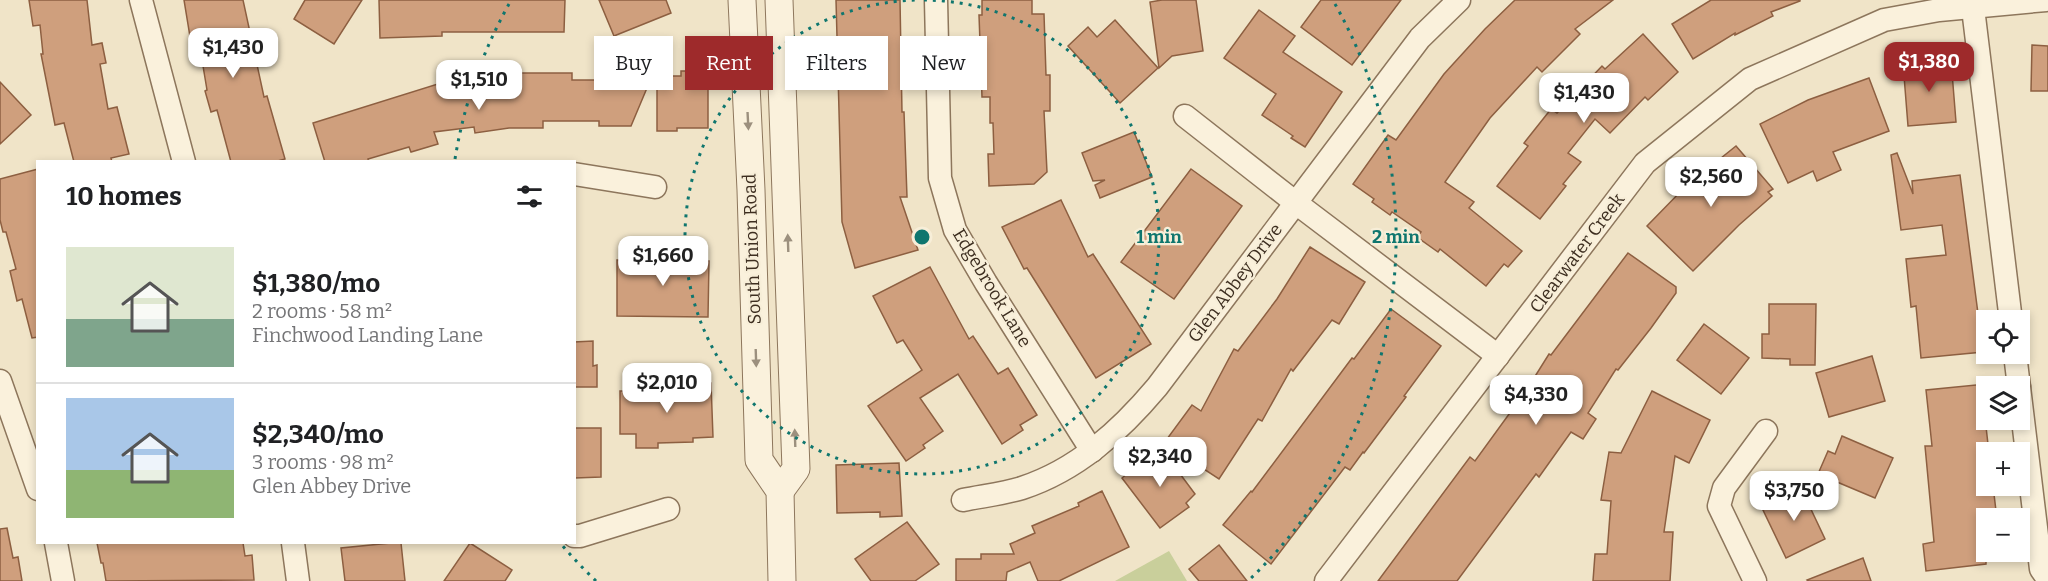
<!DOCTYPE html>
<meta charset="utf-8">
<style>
:root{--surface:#fff;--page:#f2f2f2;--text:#202124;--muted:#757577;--line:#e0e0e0;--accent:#9e2a2b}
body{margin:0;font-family:Bitter,serif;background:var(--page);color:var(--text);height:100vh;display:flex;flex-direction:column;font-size:22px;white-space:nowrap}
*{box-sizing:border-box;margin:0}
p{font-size:20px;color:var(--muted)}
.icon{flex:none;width:33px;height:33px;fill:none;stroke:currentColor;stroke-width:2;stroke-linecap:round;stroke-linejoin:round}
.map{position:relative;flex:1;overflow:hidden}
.panel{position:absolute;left:36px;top:160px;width:540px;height:384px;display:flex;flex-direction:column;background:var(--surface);border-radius:0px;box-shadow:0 3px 9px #0003}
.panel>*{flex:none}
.top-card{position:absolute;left:594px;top:36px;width:570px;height:54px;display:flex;gap:12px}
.buttons{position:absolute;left:1976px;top:310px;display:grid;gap:12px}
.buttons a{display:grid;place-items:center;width:54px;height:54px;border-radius:0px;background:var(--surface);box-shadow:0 3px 9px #0003;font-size:30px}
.price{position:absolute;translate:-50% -51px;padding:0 14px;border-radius:12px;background:#fff;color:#222;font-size:20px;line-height:39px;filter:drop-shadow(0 2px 3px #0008)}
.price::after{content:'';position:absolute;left:50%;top:36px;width:18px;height:14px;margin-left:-9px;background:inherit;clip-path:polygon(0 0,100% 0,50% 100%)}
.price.current{background:var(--accent);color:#fff}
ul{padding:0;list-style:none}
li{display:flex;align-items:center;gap:18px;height:150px;padding:0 30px}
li+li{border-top:2px solid var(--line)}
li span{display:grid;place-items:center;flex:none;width:168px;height:120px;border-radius:0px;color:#555}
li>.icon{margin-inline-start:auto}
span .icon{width:72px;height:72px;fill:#fffc;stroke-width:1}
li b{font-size:26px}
h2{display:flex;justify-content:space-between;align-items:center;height:72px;padding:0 30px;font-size:26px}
.pill{padding:0 21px;border-radius:0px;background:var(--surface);box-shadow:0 3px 9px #0003;font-size:21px;line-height:54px}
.pill.current{background:var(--accent);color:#fff}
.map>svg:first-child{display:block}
.green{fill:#c9cf9b}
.building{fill:#cf9f7d;stroke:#8d5f41;stroke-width:1.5}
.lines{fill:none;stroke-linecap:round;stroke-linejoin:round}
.minor-casing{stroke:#8d765c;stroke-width:25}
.tertiary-casing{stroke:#8d765c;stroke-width:29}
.minor{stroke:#faf1dc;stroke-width:22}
.tertiary{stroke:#faf1dc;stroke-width:27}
.oneway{fill:#9c907e}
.ring{fill:none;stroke:#0f766e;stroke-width:3;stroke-dasharray:3 6}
.labels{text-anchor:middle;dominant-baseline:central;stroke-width:4.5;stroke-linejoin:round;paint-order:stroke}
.street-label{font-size:18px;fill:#3d2e20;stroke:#f7eed8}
.centre{fill:#0f766e;stroke:#f7eed8;stroke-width:3}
.ring-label{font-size:18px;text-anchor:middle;font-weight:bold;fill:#0f766e;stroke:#f7eed8;stroke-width:4.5;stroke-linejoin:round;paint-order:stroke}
</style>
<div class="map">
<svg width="2048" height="581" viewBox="0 0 2048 581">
<rect width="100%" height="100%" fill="#f0e4c8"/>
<!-- green -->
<path class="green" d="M1169,551L1187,581H1115Z"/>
<!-- building -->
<g class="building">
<path d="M29,0H87L92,45L102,43L106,63L100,64L108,109L117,107L129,154L111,158L112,162H74L64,123L55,125L41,54H43L40,25L33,26Z"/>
<path d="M184,0H243L264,97L267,96L285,159L274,162H231L217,110L211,112L205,91L207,90L202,60L194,61Z"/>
<path d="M305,0H362L334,44L294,19Z"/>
<path d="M379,0H565L564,32H442V36L380,38Z"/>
<path d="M599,0H666L671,13L614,36Z"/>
<path d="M836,0H900L902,112H904L907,197H900L918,250L855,268L842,222Z"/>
<path d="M982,0H1032V14H1044L1046,75H1050V111H1044L1047,172L1034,184L989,186L988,154H994L993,123H990V97H982L979,15H982Z"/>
<path d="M1162,0H1196L1203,51L1172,56L1159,68L1150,2Z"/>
<path d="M1321,0H1401L1352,65L1301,27Z"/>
<path d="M1515,0H1613L1575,29L1580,34L1542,72L1537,67L1490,118L1445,182L1474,202L1469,208L1522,251L1508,267L1504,264L1486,286L1440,249L1438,252L1417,237L1421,232L1392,212L1390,215L1372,202L1374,199L1353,184L1388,135L1396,140L1444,74L1485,29Z"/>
<path d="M1711,0H1800V1L1771,12L1773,16L1735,35V33L1693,59L1672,24Z"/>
<path d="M1259,10L1295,36L1283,52L1342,92L1305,147L1291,138L1293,136L1262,115L1276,94L1224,58Z"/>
<path d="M1115,20L1158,68L1120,103L1068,46L1088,27L1097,37Z"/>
<path d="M1643,34L1678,72L1648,100L1645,97L1610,133L1595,119L1568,153L1581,162L1563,184L1566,186L1540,219L1497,186L1528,146L1524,143L1551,109L1557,113L1602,66L1605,69Z"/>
<path d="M2032,45L2048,46V91H2031Z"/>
<path d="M1951,60L1956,122L1908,126L1903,63Z"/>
<path d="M609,71H628V76H652L631,126H599V121H543V128H509L475,133L474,127L434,132L438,144L411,152L409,147L368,159L369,162H325L313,123L438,84V82L503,73H572V80H609Z"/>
<path d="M681,71H701V81H708V128H677V131H657V76H681Z"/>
<path d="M1869,78L1889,131L1833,152L1841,170L1817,181L1813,171L1788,183L1760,124L1808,100Z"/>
<path d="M0,82L31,115L0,144Z"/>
<path d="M1134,132L1152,177L1100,198L1095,185L1105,180L1093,181L1082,153Z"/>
<path d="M1736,146L1773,189L1768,192L1772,196L1739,225L1693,271L1647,226L1685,187Z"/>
<path d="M1897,153L1913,194L1912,181L1960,175L1983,352L1921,358L1916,306L1911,307L1906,259L1946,255L1942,225L1901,230L1891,155Z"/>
<path d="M38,169V337L32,338L22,299L17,301L10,271L16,269L6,232H3L0,220V179Z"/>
<path d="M1191,169L1242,206L1174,299L1121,262Z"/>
<path d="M1061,200L1088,257L1093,254L1151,344L1096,378L1027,268L1024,269L1002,227Z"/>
<path d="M1310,247L1365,282L1339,324L1332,320L1293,371L1291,369L1262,421L1258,419L1219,479L1164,443L1192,405L1201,411L1234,349L1238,351L1277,299Z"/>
<path d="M1628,253L1676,287V293L1651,328L1618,370L1616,369L1588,413L1596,419L1583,439L1571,432L1539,477L1536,474L1457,581H1378L1470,457L1475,461L1520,399L1518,397L1532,376L1534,378L1549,354L1551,355Z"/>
<path d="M636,254L689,255V261H709L708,317L617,316V260H636Z"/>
<path d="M930,267L969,339L973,336L998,374L1008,368L1037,415L1020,425L1023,430L1002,444L958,374L920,398L943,431L923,445L925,448L906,461L868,406L922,370L903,340L897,343L873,296Z"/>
<path d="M1769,304H1816L1815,365H1790V359L1762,358V334H1769Z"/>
<path d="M1391,309L1441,346L1404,396L1406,397L1364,453L1363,452L1350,470L1345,467L1271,564L1223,525L1251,491L1252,492L1352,358L1354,359Z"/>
<path d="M1704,324L1749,358L1721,394L1677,360Z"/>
<path d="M593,341V366L597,365V387H574V342Z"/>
<path d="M1872,356L1885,401L1829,417L1816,373Z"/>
<path d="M711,383L713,437L693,438V442L658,443V448H636V434H620V391H666V384Z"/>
<path d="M1986,384V409H1984L1989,453H1986V486H1993L1997,519H1986V564L1926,571L1923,544L1934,542L1925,446H1932L1926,390Z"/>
<path d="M1652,391L1710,420L1689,463L1675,456L1664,532H1673L1670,581H1593L1595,554H1607L1611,501L1601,500L1609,452L1621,453Z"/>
<path d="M574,428H601V477L575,478Z"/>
<path d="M1842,436L1893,458L1875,498L1818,474L1828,451L1835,454Z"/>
<path d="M1160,447L1195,494L1186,503L1189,507L1160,528L1122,478Z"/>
<path d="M899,463L902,516L880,517V512L837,513L836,465Z"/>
<path d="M1799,484L1825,539L1786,558L1763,510L1782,501L1779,494Z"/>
<path d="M1102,491L1129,547L1059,581H1038L1030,562L1007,572L1006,581H956V559H981V554H1014L1010,544L1035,533L1032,526L1079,506L1078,503Z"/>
<path d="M907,522L939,564L915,581H871L855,559Z"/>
<path d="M7,528L13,558L18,557L22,581H0V529Z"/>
<path d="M97,543H243L245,556L252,555L254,580L106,581L103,563H101Z"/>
<path d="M391,543H401L405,581H345L341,548Z"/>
<path d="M470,543L512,570L505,581H444Z"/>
<path d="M1219,545L1247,581H1199L1189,569Z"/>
<path d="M1863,558L1871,581H1808L1807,580Z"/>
</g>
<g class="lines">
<!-- minor casing -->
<g class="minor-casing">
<g id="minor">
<path d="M141,0L184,162"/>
<path d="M936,0L940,178L955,230L986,283L1092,451"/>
<path d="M1972,0L2011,321"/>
<path d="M1185,116L1296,203L1498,356"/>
<path d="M574,174L655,187"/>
<path d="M2015,354L2019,387"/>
<path d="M0,381L38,489"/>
<path d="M2019,387L2041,569L2048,579"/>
<path d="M963,500C982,496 1003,494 1022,488C1077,470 1120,431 1157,387L1420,38L1459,0"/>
<path d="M574,536H580L668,509"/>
<path d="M56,543L63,581"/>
<path d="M293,543L298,581"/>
<path d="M1326,581L1645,163L1750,79L1884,20L1939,10L2046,0"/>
<path d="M1755,581L1719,506L1724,488L1766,431"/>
</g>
</g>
<!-- tertiary casing -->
<g class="tertiary-casing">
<g id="tertiary">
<path d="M742,0L751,190L759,460L780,491L782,581"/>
<path d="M779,0L796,469L780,491"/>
</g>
</g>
<!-- minor -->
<use href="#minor" class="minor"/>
<!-- tertiary -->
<use href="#tertiary" class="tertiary"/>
</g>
<!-- one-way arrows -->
<defs><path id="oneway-solid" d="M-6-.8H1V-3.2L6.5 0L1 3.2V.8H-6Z" transform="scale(1.5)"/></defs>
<g class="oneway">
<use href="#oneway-solid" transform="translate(748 121) rotate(87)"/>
<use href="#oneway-solid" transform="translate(788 243) rotate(-92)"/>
<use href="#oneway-solid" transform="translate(756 358) rotate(88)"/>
<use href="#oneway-solid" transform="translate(795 438) rotate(-92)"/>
</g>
<!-- distance rings -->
<g class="ring">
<path d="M924 0A237 237 0 1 1 920 0"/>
<path d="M596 581A474 474 0 0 1 562 545M455 159A474 474 0 0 1 509 4M1335 4A474 474 0 0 1 1248 581"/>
</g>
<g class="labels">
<!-- street labels -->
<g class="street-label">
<text transform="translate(752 249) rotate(-92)">South Union Road</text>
<text transform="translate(1577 253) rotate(-53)">Clearwater Creek</text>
<text transform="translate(1235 283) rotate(-53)">Glen Abbey Drive</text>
<text transform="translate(992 288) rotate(59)">Edgebrook Lane</text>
</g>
</g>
<circle cx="922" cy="237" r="9" class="centre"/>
<g class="ring-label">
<text x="1159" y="243">1 min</text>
<text x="1396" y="243">2 min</text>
</g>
</svg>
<div class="buttons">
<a><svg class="icon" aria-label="locate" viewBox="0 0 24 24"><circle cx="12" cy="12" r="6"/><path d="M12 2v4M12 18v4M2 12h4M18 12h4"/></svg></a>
<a><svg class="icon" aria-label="layers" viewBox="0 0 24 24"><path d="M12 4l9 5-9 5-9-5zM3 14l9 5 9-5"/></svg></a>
<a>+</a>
<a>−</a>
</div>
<b class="price" style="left:233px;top:79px">$1,430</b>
<b class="price current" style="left:1929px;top:93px">$1,380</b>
<b class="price" style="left:479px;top:111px">$1,510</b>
<b class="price" style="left:1584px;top:124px">$1,430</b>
<b class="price" style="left:1711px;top:208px">$2,560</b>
<b class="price" style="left:663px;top:287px">$1,660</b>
<b class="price" style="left:667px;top:414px">$2,010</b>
<b class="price" style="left:1536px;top:426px">$4,330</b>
<b class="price" style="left:1160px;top:488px">$2,340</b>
<b class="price" style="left:1794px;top:522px">$3,750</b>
<div class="top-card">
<a class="pill">Buy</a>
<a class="pill current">Rent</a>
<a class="pill">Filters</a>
<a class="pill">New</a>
</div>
<section class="panel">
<h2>10 homes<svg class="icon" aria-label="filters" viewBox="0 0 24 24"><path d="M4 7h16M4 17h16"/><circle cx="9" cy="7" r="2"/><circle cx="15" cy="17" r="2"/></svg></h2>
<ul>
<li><span style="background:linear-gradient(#dfe7d0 60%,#7fa58c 0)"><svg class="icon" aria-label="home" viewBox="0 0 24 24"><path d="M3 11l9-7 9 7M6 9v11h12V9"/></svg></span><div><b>$1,380/mo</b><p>2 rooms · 58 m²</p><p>Finchwood Landing Lane</p></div></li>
<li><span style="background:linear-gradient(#a9c7e8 60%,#8fb573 0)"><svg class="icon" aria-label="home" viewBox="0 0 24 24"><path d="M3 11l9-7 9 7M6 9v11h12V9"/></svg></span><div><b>$2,340/mo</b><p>3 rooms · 98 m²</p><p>Glen Abbey Drive</p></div></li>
</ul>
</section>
</div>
